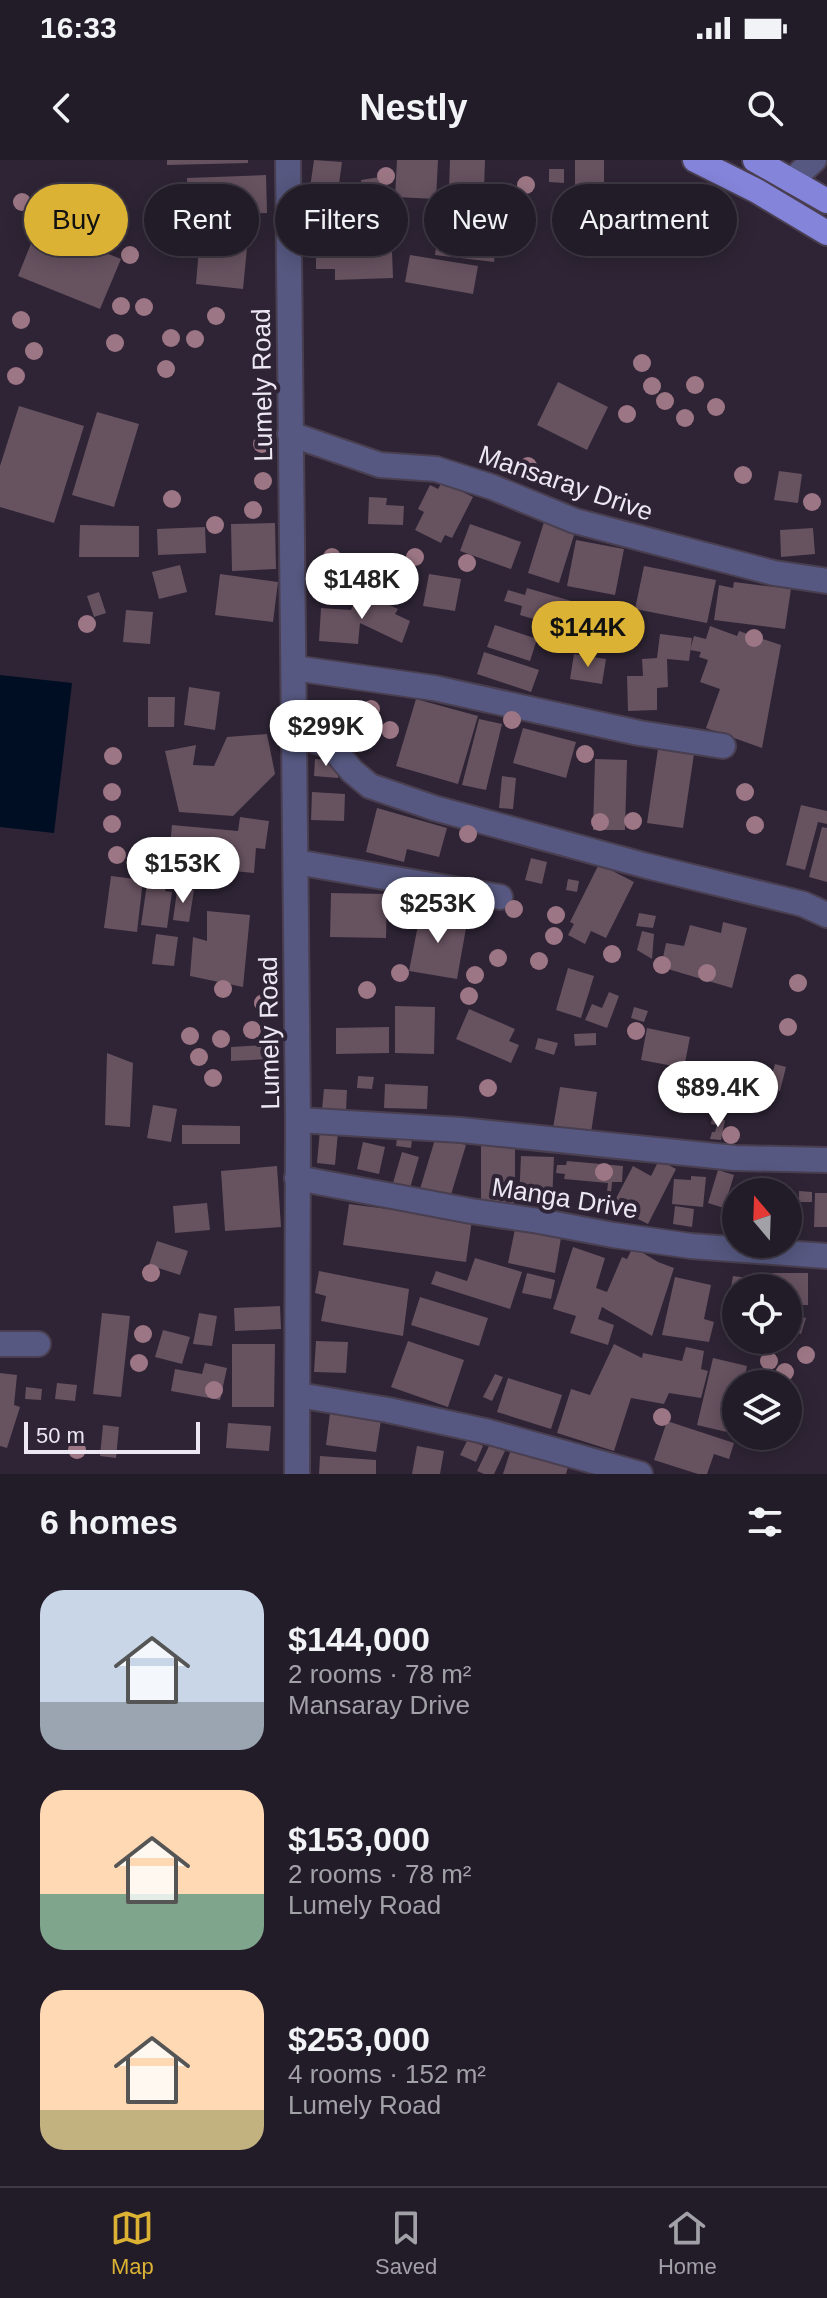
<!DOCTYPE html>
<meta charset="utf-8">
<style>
:root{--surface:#221b28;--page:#2a2430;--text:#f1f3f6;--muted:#a2a1a8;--line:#3f3945;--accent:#dbb233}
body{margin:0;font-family:Arial,sans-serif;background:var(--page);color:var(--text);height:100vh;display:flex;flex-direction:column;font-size:30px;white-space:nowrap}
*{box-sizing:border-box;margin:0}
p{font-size:26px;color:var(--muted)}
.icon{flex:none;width:44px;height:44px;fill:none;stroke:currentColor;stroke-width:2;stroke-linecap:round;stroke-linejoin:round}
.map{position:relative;height:1314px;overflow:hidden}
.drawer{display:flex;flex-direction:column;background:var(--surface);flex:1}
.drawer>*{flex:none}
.hud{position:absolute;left:24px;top:24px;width:780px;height:72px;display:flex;gap:16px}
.needle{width:52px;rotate:341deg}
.fabs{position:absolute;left:722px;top:1018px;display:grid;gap:16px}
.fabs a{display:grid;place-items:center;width:80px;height:80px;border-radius:50%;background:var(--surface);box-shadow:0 4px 20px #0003,0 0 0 2px var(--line);font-size:40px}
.scale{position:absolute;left:24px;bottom:20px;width:176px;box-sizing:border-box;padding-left:8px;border:4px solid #ede7f3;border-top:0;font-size:22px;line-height:28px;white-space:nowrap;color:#ede7f3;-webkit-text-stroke:6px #2e2435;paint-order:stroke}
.price{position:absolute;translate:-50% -68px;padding:0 18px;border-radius:28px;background:#fff;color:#222;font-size:26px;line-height:52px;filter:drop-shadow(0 2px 4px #0008)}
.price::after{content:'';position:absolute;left:50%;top:48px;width:24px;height:18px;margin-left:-12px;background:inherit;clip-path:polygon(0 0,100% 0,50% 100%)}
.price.current{background:var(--accent);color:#111}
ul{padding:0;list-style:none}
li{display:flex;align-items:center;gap:24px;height:200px;padding:0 40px}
li span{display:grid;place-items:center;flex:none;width:224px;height:160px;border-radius:24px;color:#555}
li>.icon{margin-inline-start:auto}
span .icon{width:96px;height:96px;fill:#fffc;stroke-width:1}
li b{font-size:34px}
h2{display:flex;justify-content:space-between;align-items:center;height:96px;padding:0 40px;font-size:34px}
.chip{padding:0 28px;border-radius:36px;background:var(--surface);box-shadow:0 4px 20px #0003,0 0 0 2px var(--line);font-size:28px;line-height:72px}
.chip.current{background:var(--accent);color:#111}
.status{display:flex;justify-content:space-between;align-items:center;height:56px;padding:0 40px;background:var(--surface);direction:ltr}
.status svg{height:22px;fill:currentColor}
header{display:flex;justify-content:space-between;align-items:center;height:104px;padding:0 40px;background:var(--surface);font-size:36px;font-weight:800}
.tabs{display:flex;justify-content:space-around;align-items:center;height:112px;border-top:2px solid var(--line);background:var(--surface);font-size:22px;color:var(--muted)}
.tabs a{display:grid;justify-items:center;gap:4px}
.tabs .current{color:var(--accent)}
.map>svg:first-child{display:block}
.water{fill:#000e24}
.building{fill:#675260}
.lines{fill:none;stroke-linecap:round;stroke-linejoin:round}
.minor-casing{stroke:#493f50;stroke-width:28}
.major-casing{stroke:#493f50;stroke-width:28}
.minor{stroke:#565881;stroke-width:24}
.major{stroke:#8484da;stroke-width:24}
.tree{fill:#9c7684}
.labels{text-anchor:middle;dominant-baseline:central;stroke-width:8;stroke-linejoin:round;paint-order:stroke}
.street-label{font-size:26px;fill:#ede7f3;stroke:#2e2435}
</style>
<div class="status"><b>16:33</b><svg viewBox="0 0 49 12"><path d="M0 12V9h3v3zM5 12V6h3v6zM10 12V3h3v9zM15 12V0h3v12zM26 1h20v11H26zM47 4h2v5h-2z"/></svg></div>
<header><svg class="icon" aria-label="back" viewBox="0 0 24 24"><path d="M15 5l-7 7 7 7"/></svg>Nestly<svg class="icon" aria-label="search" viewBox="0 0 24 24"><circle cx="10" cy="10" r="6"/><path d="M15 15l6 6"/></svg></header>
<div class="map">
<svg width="827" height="1314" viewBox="0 0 827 1314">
<rect width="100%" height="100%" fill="#2e2435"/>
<!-- water -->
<path class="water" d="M0,515L72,523L54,673L0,667Z"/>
<!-- building -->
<g class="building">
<path d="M167,0H248V3L167,5Z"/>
<path d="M314,0L342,2L337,39L309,35Z"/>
<path d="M397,0H438L436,39L395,37Z"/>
<path d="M450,0H485L484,30L449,29Z"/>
<path d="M575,0H604V26L575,25Z"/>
<path d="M549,9H564V23L549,22Z"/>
<path d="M266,15L267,53L188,55L187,18Z"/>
<path d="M380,17L382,28L363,31L361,20Z"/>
<path d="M442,44L500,51L494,102L435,95Z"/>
<path d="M394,47L392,83L313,78L310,49Z"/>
<path d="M201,63L249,67L243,129L196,124Z"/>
<path d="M38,66L121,99L100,149L18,116Z"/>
<path d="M392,91L393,118L335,120V109H316V93Z"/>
<path d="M410,95L478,106L473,134L405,122Z"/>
<path d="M558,222L608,247L587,290L537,265Z"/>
<path d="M19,246L84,266L54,363L0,347V306Z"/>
<path d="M97,252L139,264L114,347L72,335Z"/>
<path d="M779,311L802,314L798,343L774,340Z"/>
<path d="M442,322L473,337L452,378L445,375L441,383L415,370L424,352L418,349L430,325L438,329Z"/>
<path d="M369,337L387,338L386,345L404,346L403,365L368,364Z"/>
<path d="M544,362L575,372L559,423L528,413Z"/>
<path d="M275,363L276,409L232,411L231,364Z"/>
<path d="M470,364L521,382L511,409L460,391Z"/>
<path d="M80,365L139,366V397H79Z"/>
<path d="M205,367L206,393L158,395L157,369Z"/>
<path d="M813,368L815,394L781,397L780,370Z"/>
<path d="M576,380L624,389L615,435L567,426Z"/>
<path d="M180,405L187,432L159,439L152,412Z"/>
<path d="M644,406L716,420L707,463L635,449Z"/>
<path d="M220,414L278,422L273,462L215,455Z"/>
<path d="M429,414L461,419L455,451L423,446Z"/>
<path d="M734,422L791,429L785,469L714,460L719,425L733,428Z"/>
<path d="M527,428L636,460L628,487L520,455L522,446L504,441L508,430L525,435Z"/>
<path d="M360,431L398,449L395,454L410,461L402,483L360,463L358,484L319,481L321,448L351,450Z"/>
<path d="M99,432L106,453L94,457L87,436Z"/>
<path d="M126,450L153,452L150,484L123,482Z"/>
<path d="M495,465L537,479L530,501L487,487Z"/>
<path d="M710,466L737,476L739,471L781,485L762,588L706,568L720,529L700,522L708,500L699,497L701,492L690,490L694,476L706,479Z"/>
<path d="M660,474L692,478L689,501L667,499L668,527L657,528V550L628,551L627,516H643L642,499L657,498Z"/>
<path d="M484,492L539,510L531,532L477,514Z"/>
<path d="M574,494L606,499L602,524L570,519Z"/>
<path d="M189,527L220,532L215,570L184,565Z"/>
<path d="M148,537H175L174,567H148Z"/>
<path d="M416,539L478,556L458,624L396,606Z"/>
<path d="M479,559L502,564L486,630L462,625Z"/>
<path d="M523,568L576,582L566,618L513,603Z"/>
<path d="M267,574L275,614L233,656L179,652L165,591L196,585L193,605L214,606L227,577Z"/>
<path d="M658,589L694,594L683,668L647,663Z"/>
<path d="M315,599L339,601L338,618L314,616Z"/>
<path d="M595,599L627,600L625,670H593Z"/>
<path d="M502,616L516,618L513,649L499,648Z"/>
<path d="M312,632L345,634L344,661L311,660Z"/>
<path d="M801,645L827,651V664L818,662L805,710L786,705Z"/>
<path d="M377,648L447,668L439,697L407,689L404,702L366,692Z"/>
<path d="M240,657L269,661L265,689L256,688L254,713L168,705L172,665L238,671Z"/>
<path d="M822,667L827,668V722L809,717Z"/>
<path d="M531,698L547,702L542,724L525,720Z"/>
<path d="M599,704L634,722L606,778L591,771L585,784L568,775L574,764L570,762Z"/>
<path d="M111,716L143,720L137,772L104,768Z"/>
<path d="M568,719L579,721L577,732L566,730Z"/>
<path d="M147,724L166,726L165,731L172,732L167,768L141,765Z"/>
<path d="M181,729L194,730L189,762L173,760L177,731H181Z"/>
<path d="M331,733L387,734L386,778L330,777Z"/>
<path d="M433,745L453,748L450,765L466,768L457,819L409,811L419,760L430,762Z"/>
<path d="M207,751L250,755L243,827L190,816L193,777L207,781Z"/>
<path d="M639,753L656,756L653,768L636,766Z"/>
<path d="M723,762L747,768L732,828L661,807L666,783L684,786L690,765L721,773Z"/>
<path d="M642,771L654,774L652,799L637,790Z"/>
<path d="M156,774L178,777L174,806L152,804Z"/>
<path d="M568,808L594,816L581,858L556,850Z"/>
<path d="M609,832L619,836L607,868L585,860L592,844L602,848Z"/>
<path d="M395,846L435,847L434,894L395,893Z"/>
<path d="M634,847L648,851L644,862L631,858Z"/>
<path d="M469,849L515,869L509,881L519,885L511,903L456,879Z"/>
<path d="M389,867V893L336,894V868Z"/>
<path d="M647,868L690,877L684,908L641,900Z"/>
<path d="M596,873V885L575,886L574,874Z"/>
<path d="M538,878L558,883L554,895L535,889Z"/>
<path d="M267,885L268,899L231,901V887Z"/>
<path d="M107,893L133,903L130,967L105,965Z"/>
<path d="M775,904L786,907L780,931L768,928Z"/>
<path d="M358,916L374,917L372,929L357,928Z"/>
<path d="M385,924L428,926L427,949L384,948Z"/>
<path d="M560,927L597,932L591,973L553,968Z"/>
<path d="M324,929L347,930L346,951L322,949Z"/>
<path d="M153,945L177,949L171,982L147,978Z"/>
<path d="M712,958L725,960L721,980L710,979L712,972H715L717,965L711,964Z"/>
<path d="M182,965L240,966V984H182Z"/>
<path d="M320,970L338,972L335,1005L317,1003Z"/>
<path d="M398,970L413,972L411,988L396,986Z"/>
<path d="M436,976L466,985L450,1038L420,1029Z"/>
<path d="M515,979V1044L481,1045V980Z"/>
<path d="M363,982L385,987L379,1014L357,1009Z"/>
<path d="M402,992L419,997L410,1028L393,1023Z"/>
<path d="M521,996L554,997L552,1042L519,1040Z"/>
<path d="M659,1000L676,1009L648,1064L612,1046L633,1006L651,1016Z"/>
<path d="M567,1001L623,1006L622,1022H612L611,1033L607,1032L608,1023L564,1019L565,1014L556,1013L557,1005H566Z"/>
<path d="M277,1006L281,1067L225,1071L221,1011Z"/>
<path d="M718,1010L734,1015L724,1048L708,1043Z"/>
<path d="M691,1016L706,1017L703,1047L672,1044L674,1019L691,1020Z"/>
<path d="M799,1031L812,1032V1042H799Z"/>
<path d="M815,1033H827V1067H814Z"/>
<path d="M207,1043L210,1070L175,1073L173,1046Z"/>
<path d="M349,1044L472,1060L466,1102L343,1085Z"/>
<path d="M791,1045L794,1084L788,1085V1046Z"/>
<path d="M675,1046L694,1049L692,1067L673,1064Z"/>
<path d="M515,1069L561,1078L555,1113L508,1103Z"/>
<path d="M157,1081L188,1091L180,1115L149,1105Z"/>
<path d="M573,1087L605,1098L596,1128L607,1132L622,1097L627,1099L633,1087L658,1102L674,1108L652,1176L602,1147L598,1159L614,1165L608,1185L570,1173L576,1156L553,1149Z"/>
<path d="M475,1098L522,1112L510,1149L431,1124L436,1111L467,1121Z"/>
<path d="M319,1111L409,1129L403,1176L321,1161L326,1136L315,1133Z"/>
<path d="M527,1113L555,1120L551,1139L522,1133Z"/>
<path d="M761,1113H808V1145H788V1128H761Z"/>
<path d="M733,1116L749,1118L747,1128L731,1127Z"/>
<path d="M675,1117L711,1125L704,1159L714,1162L709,1182L662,1175Z"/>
<path d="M420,1137L488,1158L479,1186L411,1165Z"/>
<path d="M280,1146L281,1169L235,1171L234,1148Z"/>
<path d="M102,1153L130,1156L121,1237L93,1234Z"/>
<path d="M199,1153L217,1156L212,1186L193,1184Z"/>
<path d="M795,1155L806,1158L801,1174L790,1170Z"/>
<path d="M163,1170L190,1177L182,1204L155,1197Z"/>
<path d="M316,1181L348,1182L346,1213L314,1212Z"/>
<path d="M408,1181L464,1200L448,1247L391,1227Z"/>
<path d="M232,1184H275L274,1247H232Z"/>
<path d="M614,1184L642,1198L643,1193L682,1201L686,1187L704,1191L701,1209L708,1211L701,1238L669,1233L664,1244L631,1238L614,1291L557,1273L571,1229L590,1235Z"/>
<path d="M713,1198L747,1206L743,1224H736V1253L731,1273L697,1265Z"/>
<path d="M205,1203L227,1208L220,1240L171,1231L175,1209L202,1214Z"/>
<path d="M0,1213L17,1215L14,1245L20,1247L7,1288L0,1286Z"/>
<path d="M495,1214L503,1217L492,1241L483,1237Z"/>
<path d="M508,1218L562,1235L551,1269L497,1252Z"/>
<path d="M57,1223L77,1225L75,1241L55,1239Z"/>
<path d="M26,1227L42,1229L41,1240L25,1239Z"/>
<path d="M330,1253L381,1260L376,1292L326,1285Z"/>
<path d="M667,1261L734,1283L729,1299L714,1294L707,1314H698L654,1300Z"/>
<path d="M228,1263L271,1266L269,1291L226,1288Z"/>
<path d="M103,1265L119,1267L116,1298L100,1296Z"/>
<path d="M468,1279L483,1286L476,1302L460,1295Z"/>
<path d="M490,1284L505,1291L494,1314H484L477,1311Z"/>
<path d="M417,1286L444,1291L440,1314H412Z"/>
<path d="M511,1289L568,1307L566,1314H503Z"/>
<path d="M320,1296L376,1300V1314H319Z"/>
</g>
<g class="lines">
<!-- minor casing -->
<g class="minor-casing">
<g id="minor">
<path d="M288,0L298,960L297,1314"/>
<path d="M791,21L814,0"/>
<path d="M290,274L380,305L436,309L492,327L575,361L774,413L827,421"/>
<path d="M294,508L434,528L639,573L723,586"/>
<path d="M295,574L331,586L352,611L370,626L434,648L647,706L803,744L827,755"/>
<path d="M296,702L500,737"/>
<path d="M298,960L461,970L735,998L827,1000"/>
<path d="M297,1018L471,1051L539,1061L613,1075L691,1086L827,1096"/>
<path d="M0,1184H38"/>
<path d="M298,1235L388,1250L489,1272L640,1314"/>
</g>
</g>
<!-- major casing -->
<g class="major-casing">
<g id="major">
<path d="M695,0L757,31L827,73"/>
<path d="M755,0L827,41"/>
</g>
</g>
<!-- minor -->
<use href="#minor" class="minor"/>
<!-- major -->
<use href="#major" class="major"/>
</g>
<!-- trees -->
<g class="tree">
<circle cx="386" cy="16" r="9"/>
<circle cx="526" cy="25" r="9"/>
<circle cx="475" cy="37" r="9"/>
<circle cx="22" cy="42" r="9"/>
<circle cx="659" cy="75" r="9"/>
<circle cx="130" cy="95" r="9"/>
<circle cx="121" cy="146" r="9"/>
<circle cx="144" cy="147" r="9"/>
<circle cx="216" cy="156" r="9"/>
<circle cx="21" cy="160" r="9"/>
<circle cx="171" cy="178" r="9"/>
<circle cx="195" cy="179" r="9"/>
<circle cx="115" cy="183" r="9"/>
<circle cx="34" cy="191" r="9"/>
<circle cx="642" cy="203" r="9"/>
<circle cx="166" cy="209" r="9"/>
<circle cx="16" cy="216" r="9"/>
<circle cx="695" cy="225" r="9"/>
<circle cx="652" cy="226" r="9"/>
<circle cx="665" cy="241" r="9"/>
<circle cx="716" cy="247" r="9"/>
<circle cx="627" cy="254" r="9"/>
<circle cx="685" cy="258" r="9"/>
<circle cx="262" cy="284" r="9"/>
<circle cx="528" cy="306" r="9"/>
<circle cx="743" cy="315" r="9"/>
<circle cx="263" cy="321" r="9"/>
<circle cx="172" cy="339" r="9"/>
<circle cx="812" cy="342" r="9"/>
<circle cx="253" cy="350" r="9"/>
<circle cx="215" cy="365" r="9"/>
<circle cx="332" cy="397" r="9"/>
<circle cx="415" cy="397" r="9"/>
<circle cx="467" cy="403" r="9"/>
<circle cx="87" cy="464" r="9"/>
<circle cx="754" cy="478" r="9"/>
<circle cx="371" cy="549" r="9"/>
<circle cx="512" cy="560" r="9"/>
<circle cx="390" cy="570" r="9"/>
<circle cx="585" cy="594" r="9"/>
<circle cx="113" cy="596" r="9"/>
<circle cx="112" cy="632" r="9"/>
<circle cx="745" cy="632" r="9"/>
<circle cx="633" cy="661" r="9"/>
<circle cx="600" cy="662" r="9"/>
<circle cx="112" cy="664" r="9"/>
<circle cx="755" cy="665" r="9"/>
<circle cx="468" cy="674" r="9"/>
<circle cx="117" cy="695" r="9"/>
<circle cx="514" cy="749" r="9"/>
<circle cx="556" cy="755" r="9"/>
<circle cx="554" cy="776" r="9"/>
<circle cx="612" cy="794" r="9"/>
<circle cx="498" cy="798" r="9"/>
<circle cx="539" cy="801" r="9"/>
<circle cx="662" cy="805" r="9"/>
<circle cx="400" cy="813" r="9"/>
<circle cx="707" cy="813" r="9"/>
<circle cx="475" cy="815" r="9"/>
<circle cx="798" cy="823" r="9"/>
<circle cx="223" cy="829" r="9"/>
<circle cx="367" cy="830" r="9"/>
<circle cx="469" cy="836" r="9"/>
<circle cx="263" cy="843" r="9"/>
<circle cx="788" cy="867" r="9"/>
<circle cx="252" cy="870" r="9"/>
<circle cx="636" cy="871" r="9"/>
<circle cx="190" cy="876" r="9"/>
<circle cx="221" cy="879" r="9"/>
<circle cx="199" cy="897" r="9"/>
<circle cx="213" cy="918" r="9"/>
<circle cx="488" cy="928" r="9"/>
<circle cx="721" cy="936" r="9"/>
<circle cx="731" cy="975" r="9"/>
<circle cx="604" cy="1012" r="9"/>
<circle cx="151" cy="1113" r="9"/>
<circle cx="143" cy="1174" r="9"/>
<circle cx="806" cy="1195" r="9"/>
<circle cx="769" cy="1201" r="9"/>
<circle cx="139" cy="1203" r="9"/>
<circle cx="785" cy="1212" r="9"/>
<circle cx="214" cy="1230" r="9"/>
<circle cx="662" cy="1257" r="9"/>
<circle cx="77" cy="1290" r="9"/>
</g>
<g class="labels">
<!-- street labels -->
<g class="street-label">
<text transform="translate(262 225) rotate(-91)">Lumely Road</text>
<text transform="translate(566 323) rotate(19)">Mansaray Drive</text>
<text transform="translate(269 873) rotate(-91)">Lumely Road</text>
<text transform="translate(565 1038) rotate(9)">Manga Drive</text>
</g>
</g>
</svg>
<div class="fabs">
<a><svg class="needle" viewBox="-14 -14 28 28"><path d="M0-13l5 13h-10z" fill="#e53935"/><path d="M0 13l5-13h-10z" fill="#a2a1a8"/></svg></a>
<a><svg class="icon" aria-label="locate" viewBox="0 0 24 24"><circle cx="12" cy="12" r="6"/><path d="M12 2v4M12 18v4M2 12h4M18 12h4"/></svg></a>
<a><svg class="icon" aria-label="layers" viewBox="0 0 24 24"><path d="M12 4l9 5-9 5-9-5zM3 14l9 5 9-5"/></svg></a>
</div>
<div class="scale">50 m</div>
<b class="price" style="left:362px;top:461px">$148K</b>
<b class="price current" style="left:588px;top:509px">$144K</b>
<b class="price" style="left:326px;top:608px">$299K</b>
<b class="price" style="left:183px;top:745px">$153K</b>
<b class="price" style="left:438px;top:785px">$253K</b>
<b class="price" style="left:718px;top:969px">$89.4K</b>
<div class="hud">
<a class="chip current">Buy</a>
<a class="chip">Rent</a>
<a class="chip">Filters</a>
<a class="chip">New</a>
<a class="chip">Apartment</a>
</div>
</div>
<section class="drawer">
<h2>6 homes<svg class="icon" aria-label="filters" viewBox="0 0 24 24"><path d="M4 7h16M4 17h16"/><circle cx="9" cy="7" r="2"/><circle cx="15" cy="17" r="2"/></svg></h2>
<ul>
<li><span style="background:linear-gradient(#c9d6e8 70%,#9aa5b1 0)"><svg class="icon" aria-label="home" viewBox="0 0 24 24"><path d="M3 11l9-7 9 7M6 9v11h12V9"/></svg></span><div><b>$144,000</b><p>2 rooms · 78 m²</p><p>Mansaray Drive</p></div></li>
<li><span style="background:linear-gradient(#ffd9b3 65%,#7fa58c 0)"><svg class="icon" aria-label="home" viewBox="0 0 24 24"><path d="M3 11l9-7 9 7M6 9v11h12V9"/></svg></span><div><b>$153,000</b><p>2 rooms · 78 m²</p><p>Lumely Road</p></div></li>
<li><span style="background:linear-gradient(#ffd9b3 75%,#c2b280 0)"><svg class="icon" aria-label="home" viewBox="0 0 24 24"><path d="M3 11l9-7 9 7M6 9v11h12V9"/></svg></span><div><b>$253,000</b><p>4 rooms · 152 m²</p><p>Lumely Road</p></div></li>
</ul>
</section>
<nav class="tabs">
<a class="current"><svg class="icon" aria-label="map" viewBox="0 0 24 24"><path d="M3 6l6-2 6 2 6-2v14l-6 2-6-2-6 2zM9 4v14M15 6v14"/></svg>Map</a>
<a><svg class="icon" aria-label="saved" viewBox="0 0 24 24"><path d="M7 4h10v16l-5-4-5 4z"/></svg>Saved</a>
<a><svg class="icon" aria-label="home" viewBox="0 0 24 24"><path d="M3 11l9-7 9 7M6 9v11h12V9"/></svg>Home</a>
</nav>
